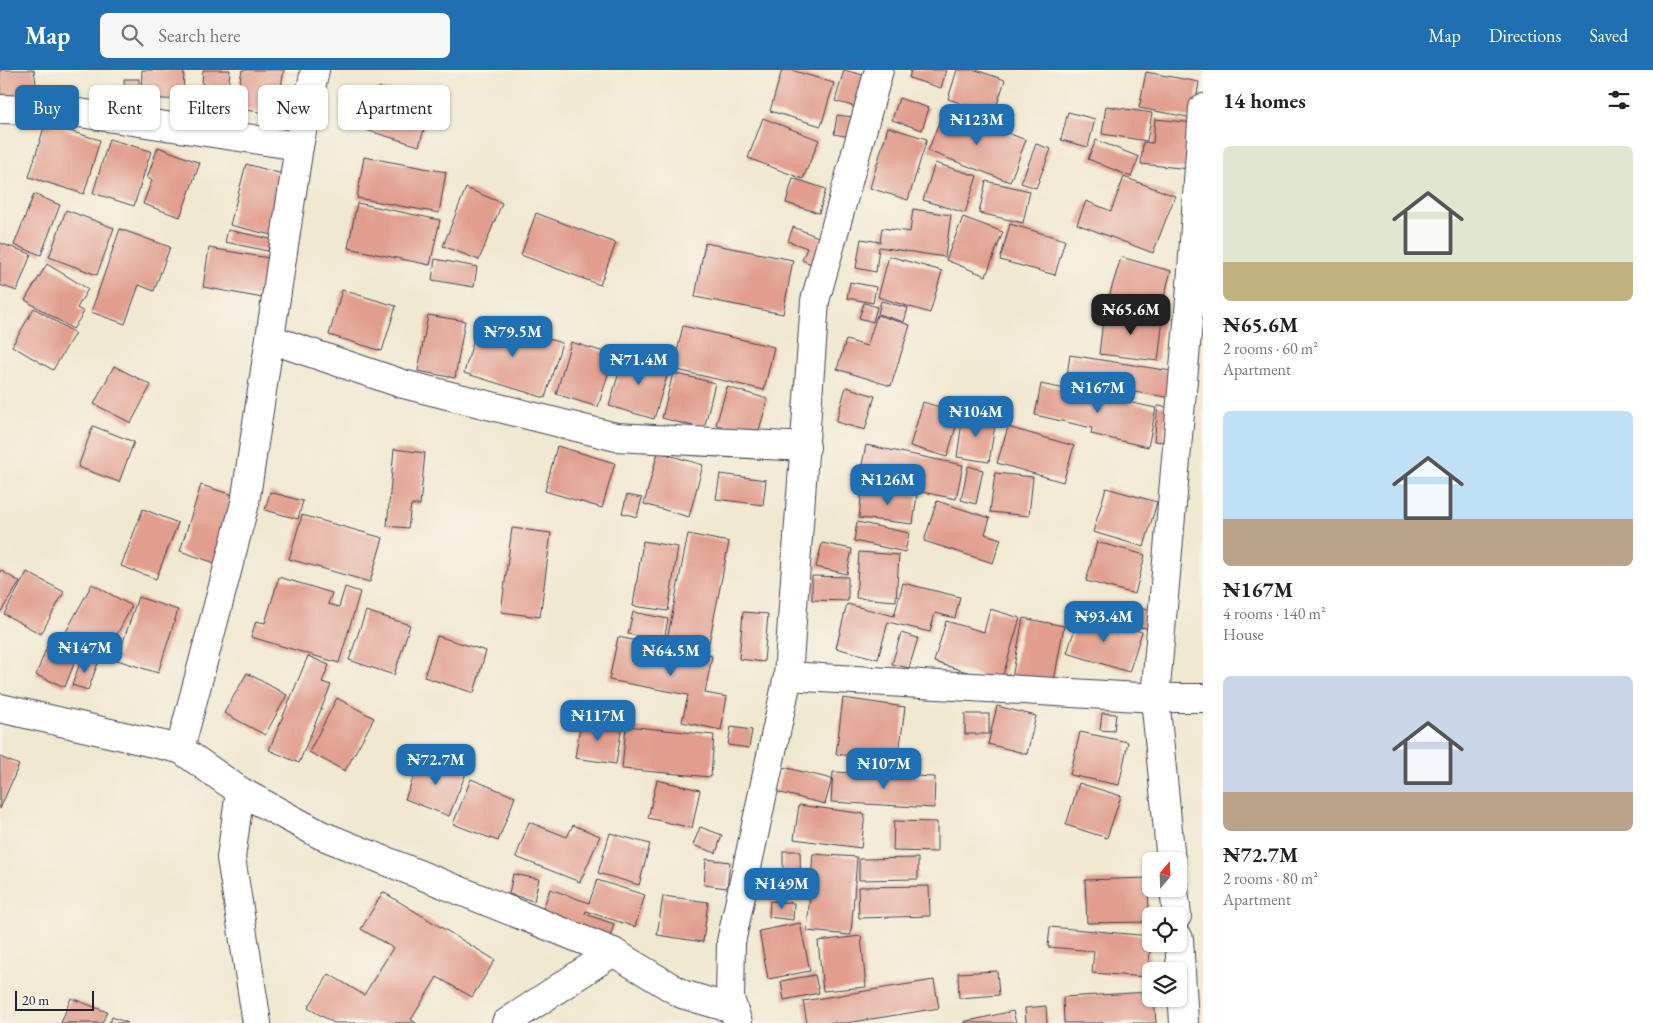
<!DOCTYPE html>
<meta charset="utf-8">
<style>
:root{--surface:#fff;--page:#f6f6f6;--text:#222;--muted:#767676;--accent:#1f6fb2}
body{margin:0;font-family:"EB Garamond",serif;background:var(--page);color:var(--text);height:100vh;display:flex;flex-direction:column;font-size:19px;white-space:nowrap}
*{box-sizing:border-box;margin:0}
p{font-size:16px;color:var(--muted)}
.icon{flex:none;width:28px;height:28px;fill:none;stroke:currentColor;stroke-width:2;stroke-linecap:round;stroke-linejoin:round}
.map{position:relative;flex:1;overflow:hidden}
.panel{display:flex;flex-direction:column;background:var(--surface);width:450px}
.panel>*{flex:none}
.banner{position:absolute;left:15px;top:15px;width:475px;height:45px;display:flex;gap:10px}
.needle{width:32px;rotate:19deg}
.tools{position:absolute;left:1142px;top:782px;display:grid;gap:10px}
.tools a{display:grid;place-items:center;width:45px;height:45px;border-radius:8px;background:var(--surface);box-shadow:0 1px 4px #0004;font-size:25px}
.scale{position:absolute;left:15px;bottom:12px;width:79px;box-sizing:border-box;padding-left:5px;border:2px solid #22223b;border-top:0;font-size:14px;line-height:18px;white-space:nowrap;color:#22223b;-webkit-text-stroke:4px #f7f3e8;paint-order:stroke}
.price{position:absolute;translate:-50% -42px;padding:0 11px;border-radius:10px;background:var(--accent);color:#fff;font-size:16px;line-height:32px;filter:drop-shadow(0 1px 2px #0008)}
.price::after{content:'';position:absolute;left:50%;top:30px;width:15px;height:11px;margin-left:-8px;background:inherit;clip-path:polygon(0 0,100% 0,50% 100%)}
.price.active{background:#222;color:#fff}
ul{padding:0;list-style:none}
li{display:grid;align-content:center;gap:10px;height:265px;padding:0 20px}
li span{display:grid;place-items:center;height:155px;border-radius:8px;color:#555}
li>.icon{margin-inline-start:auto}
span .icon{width:90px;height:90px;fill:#fffc;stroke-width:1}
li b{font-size:21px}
h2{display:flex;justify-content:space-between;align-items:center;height:60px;padding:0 20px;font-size:21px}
.tag{padding:0 18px;border-radius:8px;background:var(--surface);box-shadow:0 1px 4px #0004;font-size:18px;line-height:45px}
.tag.active{background:var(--accent);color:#fff}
header{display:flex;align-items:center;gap:30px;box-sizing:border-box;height:70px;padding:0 25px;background:var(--accent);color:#fff}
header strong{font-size:24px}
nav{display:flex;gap:28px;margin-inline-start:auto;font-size:18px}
.search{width:350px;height:45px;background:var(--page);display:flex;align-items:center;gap:12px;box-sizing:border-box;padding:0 18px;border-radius:8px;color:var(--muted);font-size:19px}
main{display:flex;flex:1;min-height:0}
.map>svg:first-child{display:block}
.building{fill:#e19e8e}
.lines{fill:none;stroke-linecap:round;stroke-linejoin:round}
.minor-casing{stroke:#414051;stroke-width:30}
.minor{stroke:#fff;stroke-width:28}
</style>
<header>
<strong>Map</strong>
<div class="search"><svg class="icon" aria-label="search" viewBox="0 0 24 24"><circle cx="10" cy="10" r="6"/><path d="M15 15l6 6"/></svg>Search here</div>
<nav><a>Map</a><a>Directions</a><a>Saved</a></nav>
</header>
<main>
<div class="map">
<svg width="1203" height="953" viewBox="0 0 1203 953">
<rect width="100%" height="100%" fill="#f7f3e8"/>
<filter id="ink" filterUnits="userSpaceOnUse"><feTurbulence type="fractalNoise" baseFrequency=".02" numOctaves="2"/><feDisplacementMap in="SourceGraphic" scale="10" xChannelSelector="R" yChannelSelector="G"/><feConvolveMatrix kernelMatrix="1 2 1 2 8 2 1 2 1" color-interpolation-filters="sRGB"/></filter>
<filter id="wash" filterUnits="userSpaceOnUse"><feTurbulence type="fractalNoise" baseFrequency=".0096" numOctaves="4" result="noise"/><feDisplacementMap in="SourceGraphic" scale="20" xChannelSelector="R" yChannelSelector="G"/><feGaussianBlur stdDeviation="1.12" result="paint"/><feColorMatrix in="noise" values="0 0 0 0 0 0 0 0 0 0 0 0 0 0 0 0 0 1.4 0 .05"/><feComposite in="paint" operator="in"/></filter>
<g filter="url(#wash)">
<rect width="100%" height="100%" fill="#f1e8d0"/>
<g id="blocks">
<!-- building -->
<g class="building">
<path d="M0,0H34L38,28L0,33Z"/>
<path d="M142,0H184L183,30L141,28Z"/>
<path d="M203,0H230L226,43L209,42L211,15L202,14Z"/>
<path d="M242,0H284L276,45L235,38Z"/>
<path d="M782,0H791L834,13L821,56L770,41Z"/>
<path d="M844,0L870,7L860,38L835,31Z"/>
<path d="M911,0H946L941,18L909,8Z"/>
<path d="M957,0H976L1005,10L994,44L948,29Z"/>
<path d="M1146,2L1199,12L1193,48L1139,38Z"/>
<path d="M124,9H139V31L125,32Z"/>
<path d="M379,18L432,33L419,76L366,60Z"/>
<path d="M899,28L929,38L922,60L892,50Z"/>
<path d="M1106,36L1152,43L1147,71L1102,64Z"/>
<path d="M944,39L1026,70L1010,112L928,81Z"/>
<path d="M1068,42L1095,49L1088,77L1061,70Z"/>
<path d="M837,45L853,47L850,67L834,64Z"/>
<path d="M763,48L819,70L803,109L748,88Z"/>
<path d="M1155,49L1194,53L1190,99L1141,94L1143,72L1153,73Z"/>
<path d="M45,54L100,70L84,124L29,107Z"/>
<path d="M888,57L927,69L908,130L870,118Z"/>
<path d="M109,69L151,81L134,136L93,123Z"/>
<path d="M1096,70L1139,87L1131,107L1088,89Z"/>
<path d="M1036,74L1051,79L1036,118L1021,113Z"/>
<path d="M158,77L200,93L180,147L143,134L152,110L147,108Z"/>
<path d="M364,87L446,102L439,143L357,128Z"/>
<path d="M935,93L977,106L965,143L923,130Z"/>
<path d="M246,94L286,105L271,165L230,155Z"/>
<path d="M1124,107L1175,126L1153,183L1077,154L1086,131L1111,141Z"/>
<path d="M793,108L826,119L819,143L786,133Z"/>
<path d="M986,111L1030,121L1023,153L979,143Z"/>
<path d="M466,118L502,133L479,190L443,176Z"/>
<path d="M34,124L60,135L41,185L14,175Z"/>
<path d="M357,133L440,150L430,195L348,178Z"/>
<path d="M913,139L951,145L945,187L879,177L876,202L856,198L861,169L880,172L882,158L910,162Z"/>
<path d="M66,140L114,158L97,205L49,187Z"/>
<path d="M536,143L616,173L600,215L521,185Z"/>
<path d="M963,147L1003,162L986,206L946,190Z"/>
<path d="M1010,154L1065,170L1055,205L1000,190Z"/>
<path d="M793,157L823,169L813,195L802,190L807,178L788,171Z"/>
<path d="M120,159L170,177L154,221L139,215L125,254L91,242Z"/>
<path d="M228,160L271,169L268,181L225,172Z"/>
<path d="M0,173L31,184L17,221L0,215Z"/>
<path d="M705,173L793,190L783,244L695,227Z"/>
<path d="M209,178L274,189L268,229L203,217Z"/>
<path d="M889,186L942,201L930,243L878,227Z"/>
<path d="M1121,187L1171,201L1159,245L1108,230Z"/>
<path d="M435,189L477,197L474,217L432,210Z"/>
<path d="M47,194L88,219L77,238L84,242L73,259L25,230Z"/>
<path d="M850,212L876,217L873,233L847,228Z"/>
<path d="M342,220L396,236L382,281L329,265Z"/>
<path d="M881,231L908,238L904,252L878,244Z"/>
<path d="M864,233L877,237L873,252L859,248Z"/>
<path d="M34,238L75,263L53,300L12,276Z"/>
<path d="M1104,242L1163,249L1158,291L1099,284Z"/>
<path d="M428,245L465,251L455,308L418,301Z"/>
<path d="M877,245L910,255L891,316L837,299L846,270L867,276Z"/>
<path d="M480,248L562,273L545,328L464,303Z"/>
<path d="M683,256L774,277L764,320L673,299Z"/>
<path d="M571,272L614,285L598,337L556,324Z"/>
<path d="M625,282L670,296L654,349L609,336Z"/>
<path d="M1070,285L1171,301L1167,327L1066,312Z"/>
<path d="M114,296L151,315L131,353L94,334Z"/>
<path d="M673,303L715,313L704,359L662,348Z"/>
<path d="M1041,314L1156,338L1148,377L1091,364L1092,358L1035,345Z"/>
<path d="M727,317L768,329L757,367L716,355Z"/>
<path d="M846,317L875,326L865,360L836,352Z"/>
<path d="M923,332L960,343L947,387L910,376Z"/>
<path d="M1158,336L1167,337L1163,372L1154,371Z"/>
<path d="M963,345L996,349L989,392L957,387Z"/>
<path d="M93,356L134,372L119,412L78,397Z"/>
<path d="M1008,357L1074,376L1063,412L997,393Z"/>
<path d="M866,375L963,395L956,429L859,409Z"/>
<path d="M557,376L615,393L602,438L545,421Z"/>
<path d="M394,379L425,383L420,435H411L408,458L387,456Z"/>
<path d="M658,382L703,395L689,447L644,434Z"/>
<path d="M968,396L983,400L976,434L961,430Z"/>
<path d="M995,403L1033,407L1029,446L990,442Z"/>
<path d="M720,404L766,410L763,435L716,429Z"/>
<path d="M201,415L236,426L215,493L180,481Z"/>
<path d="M862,418L917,425L913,454L859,448Z"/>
<path d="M1106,418L1157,432L1144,477L1093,462Z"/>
<path d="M270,422L303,431L298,449L265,440Z"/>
<path d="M627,425L642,428L637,447L622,443Z"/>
<path d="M937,431L990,448L985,464L1001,469L993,493L924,471Z"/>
<path d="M143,439L178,453L156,509L121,496Z"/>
<path d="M302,445L383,468L370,512L289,489Z"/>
<path d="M857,452L909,463L905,482L854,471Z"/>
<path d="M512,458L551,463L540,547L501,542Z"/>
<path d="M688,464L729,472L709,573L668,565Z"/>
<path d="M643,471L678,477L668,541L633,536Z"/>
<path d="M1097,472L1145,485L1135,524L1086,511Z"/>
<path d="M822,473L852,479L847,504L816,497Z"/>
<path d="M859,482L899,485L896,531L856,528Z"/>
<path d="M0,500L20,512L0,543Z"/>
<path d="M27,502L64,522L41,564L4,544Z"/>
<path d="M812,506L848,507V531L812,530Z"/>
<path d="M279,507L332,523L328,534L339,537L345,517L360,522L339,593L251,567L256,551L265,553Z"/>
<path d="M903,513L960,527L955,548L935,543L930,562L888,552L878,589L836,578L847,534L894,546Z"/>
<path d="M92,514L132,536L103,591L62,569Z"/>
<path d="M138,527L178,540L158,603L117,590Z"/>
<path d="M1138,538L1155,541L1151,559L1134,556Z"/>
<path d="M990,539L1020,548L1001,612L934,592L946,551L984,562Z"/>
<path d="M366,541L410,555L394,605L349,590Z"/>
<path d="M633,542L668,549L664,571L628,564Z"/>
<path d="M743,542L768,544L764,592L739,589Z"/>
<path d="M1080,543L1142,562L1129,602L1067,583Z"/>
<path d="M1023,548L1064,556L1053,616L1012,608Z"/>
<path d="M901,563L918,568L909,598L892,594Z"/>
<path d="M437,566L486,581L474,623L424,607Z"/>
<path d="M618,567L712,586L705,623L727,627L721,660L682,652L688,625L609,610Z"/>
<path d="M48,574L77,586L65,617L36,605Z"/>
<path d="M308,586L329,595L322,612L331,615L299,693L269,680Z"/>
<path d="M82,587L98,593L88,620L72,615Z"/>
<path d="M247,603L287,625L265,665L224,643Z"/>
<path d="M337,628L374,648L345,701L309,682Z"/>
<path d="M843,628L905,637L898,692L836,684Z"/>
<path d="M997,636L1036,646L1027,684L988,674Z"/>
<path d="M1102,643L1116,644L1114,661L1100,660Z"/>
<rect x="965" y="644" width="24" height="20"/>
<path d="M581,650L622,656L616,694L575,688Z"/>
<path d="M626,656L714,665L711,707L622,699Z"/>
<path d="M731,657L752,660L749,678L728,675Z"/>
<path d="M1080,662L1128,672L1119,715L1070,705Z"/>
<path d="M422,686L466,703L449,746L405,729Z"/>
<path d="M0,687L19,695L0,739Z"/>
<path d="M783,697L832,709L825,734L777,722Z"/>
<path d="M833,702L935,707L934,738L831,732Z"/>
<path d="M471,709L515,727L498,771L453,754Z"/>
<path d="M657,710L700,720L692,758L648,748Z"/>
<path d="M1079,713L1121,726L1107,768L1066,755Z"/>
<path d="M799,735L865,744L861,778L794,769Z"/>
<path d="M894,751L937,752V782L893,781Z"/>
<path d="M529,752L567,767L573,755L600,766L580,812L516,787Z"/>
<path d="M700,757L722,765L716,783L693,775Z"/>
<path d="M610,763L650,774L639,815L598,803Z"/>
<path d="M783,781H800L801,827L783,828Z"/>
<path d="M813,784L857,787L851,865L807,861Z"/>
<path d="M918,788V809L859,810V789Z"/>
<path d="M706,789L730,792L727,818L704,815Z"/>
<path d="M513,804L539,809L534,831L509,824Z"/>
<path d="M1148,808L1149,852L1087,853L1085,810Z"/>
<path d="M597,810L645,825L635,857L586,841L585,844L614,854L610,867L542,842L550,819L589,833Z"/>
<path d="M929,816L930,846L859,848L858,817Z"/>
<path d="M383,822L495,890L472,927L437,907L411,950L416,953H334L308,938L329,904L364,925L393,878L361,859Z"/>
<path d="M663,826L708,832L703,872L657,865Z"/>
<path d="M770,831L794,833L793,850L769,847Z"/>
<path d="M800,853L810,901L768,909L759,861Z"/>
<path d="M1050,857L1151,866L1148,907L1092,903L1094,881L1048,877Z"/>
<path d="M861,866L866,917L823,921L818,871Z"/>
<path d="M997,901L999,925L959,928L958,903Z"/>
<path d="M815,905L819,923L784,930L781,911Z"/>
<path d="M934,910L939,938L847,953H807L803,931Z"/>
<path d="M1151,922V929H1154L1156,953H1064L1063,927Z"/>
<path d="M71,928L107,942L102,953H61Z"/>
<path d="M1046,936L1047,953H1026L1025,938Z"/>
<path d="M1013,941L1016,953H964V952Z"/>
<path d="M112,947L128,953H110Z"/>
</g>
</g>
</g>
<g filter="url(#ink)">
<use href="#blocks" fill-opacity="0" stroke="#414051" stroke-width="1"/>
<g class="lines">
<!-- minor casing -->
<g class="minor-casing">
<g id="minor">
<path d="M0,39L66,41L299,76"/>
<path d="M270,269L403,314L616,367L806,377"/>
<path d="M788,606L1155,628H1203"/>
<path d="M0,638L180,679L240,721L321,765L613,882L682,924L733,939"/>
<path d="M180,679L245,433L299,76L315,0"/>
<path d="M240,721L231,788L257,953"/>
<path d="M1171,791L1155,628L1190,230L1203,38"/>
<path d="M1174,819L1177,846"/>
<path d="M1179,869L1184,953"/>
<path d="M506,953L613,882"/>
<path d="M738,953L730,929L731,872L788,606L815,231L879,0"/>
</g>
</g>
<!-- minor -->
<use href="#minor" class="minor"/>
</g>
</g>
</svg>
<div class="tools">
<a><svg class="needle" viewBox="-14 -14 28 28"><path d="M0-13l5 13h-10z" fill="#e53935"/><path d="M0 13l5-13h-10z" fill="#767676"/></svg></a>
<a><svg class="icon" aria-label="locate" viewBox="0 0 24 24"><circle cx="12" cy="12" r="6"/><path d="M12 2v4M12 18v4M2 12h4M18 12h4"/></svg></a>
<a><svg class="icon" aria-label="layers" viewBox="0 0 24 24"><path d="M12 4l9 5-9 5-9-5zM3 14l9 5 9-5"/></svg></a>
</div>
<div class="scale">20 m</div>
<b class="price" style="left:977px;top:76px">₦123M</b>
<b class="price active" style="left:1131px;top:266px">₦65.6M</b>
<b class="price" style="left:513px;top:288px">₦79.5M</b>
<b class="price" style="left:639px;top:316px">₦71.4M</b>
<b class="price" style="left:1098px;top:344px">₦167M</b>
<b class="price" style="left:976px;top:368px">₦104M</b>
<b class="price" style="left:888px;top:436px">₦126M</b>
<b class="price" style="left:1104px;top:573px">₦93.4M</b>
<b class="price" style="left:85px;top:604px">₦147M</b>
<b class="price" style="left:671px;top:607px">₦64.5M</b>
<b class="price" style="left:598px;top:672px">₦117M</b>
<b class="price" style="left:436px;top:716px">₦72.7M</b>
<b class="price" style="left:884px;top:720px">₦107M</b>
<b class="price" style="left:782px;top:840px">₦149M</b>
<div class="banner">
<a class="tag active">Buy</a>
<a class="tag">Rent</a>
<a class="tag">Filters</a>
<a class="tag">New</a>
<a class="tag">Apartment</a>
</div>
</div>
<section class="panel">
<h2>14 homes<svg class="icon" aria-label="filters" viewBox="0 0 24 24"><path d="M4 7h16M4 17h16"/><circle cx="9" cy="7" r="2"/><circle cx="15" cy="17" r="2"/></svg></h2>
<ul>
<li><span style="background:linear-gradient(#dfe7d0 75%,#c2b280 0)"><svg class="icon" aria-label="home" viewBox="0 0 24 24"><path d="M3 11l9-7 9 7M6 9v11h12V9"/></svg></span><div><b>₦65.6M</b><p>2 rooms · 60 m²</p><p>Apartment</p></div></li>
<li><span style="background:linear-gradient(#bfe0f5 70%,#b9a48a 0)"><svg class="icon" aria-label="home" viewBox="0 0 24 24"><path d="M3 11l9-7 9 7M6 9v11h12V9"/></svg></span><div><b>₦167M</b><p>4 rooms · 140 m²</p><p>House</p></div></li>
<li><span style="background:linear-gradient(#c9d6e8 75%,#b9a48a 0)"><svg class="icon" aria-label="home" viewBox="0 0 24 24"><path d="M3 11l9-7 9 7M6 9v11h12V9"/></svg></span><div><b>₦72.7M</b><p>2 rooms · 80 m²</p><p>Apartment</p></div></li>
</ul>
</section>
</main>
